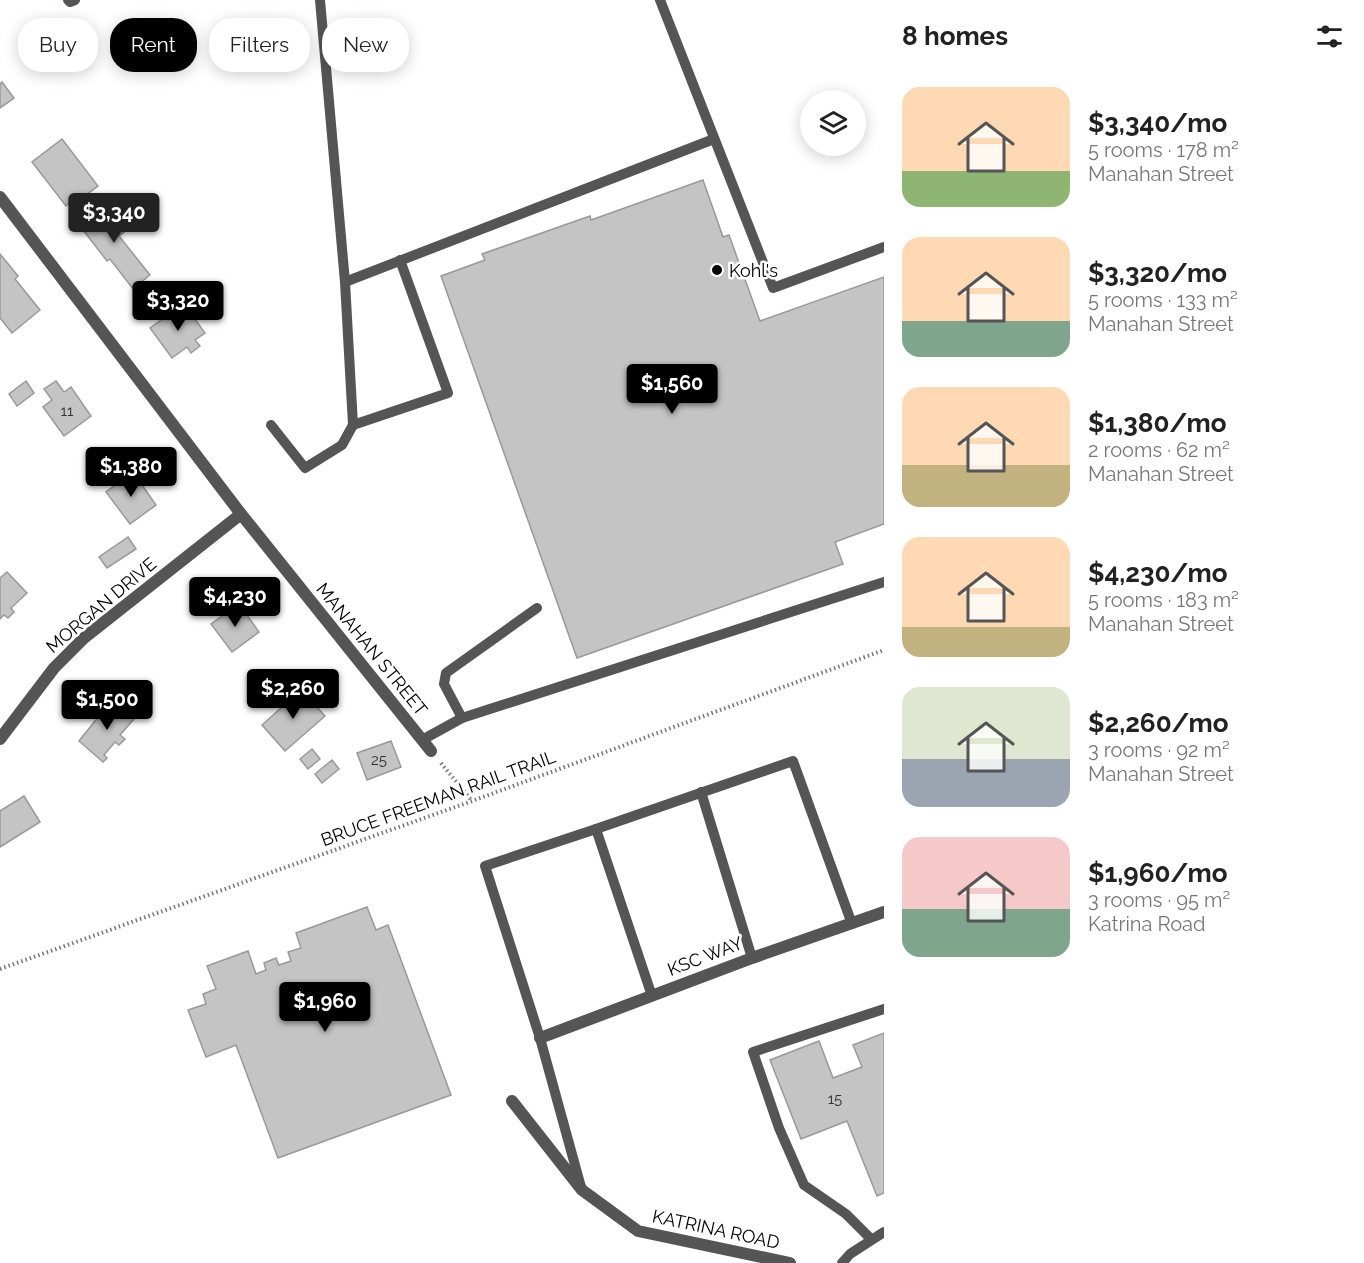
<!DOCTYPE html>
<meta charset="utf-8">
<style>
:root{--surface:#fff;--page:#f2f2f2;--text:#222;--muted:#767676;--accent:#000}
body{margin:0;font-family:Raleway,sans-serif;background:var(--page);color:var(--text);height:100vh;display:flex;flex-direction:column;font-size:22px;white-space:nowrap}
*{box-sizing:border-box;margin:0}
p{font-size:20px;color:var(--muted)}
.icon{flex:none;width:33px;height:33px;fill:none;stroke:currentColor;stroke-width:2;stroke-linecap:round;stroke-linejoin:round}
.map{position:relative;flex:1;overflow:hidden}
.details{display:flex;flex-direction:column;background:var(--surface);width:480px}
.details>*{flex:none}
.guide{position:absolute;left:18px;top:18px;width:570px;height:54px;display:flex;gap:12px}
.fabs{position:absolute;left:800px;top:90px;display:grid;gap:12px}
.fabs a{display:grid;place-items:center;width:66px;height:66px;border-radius:50%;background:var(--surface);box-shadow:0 3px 15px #0003;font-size:30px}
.price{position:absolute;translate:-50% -51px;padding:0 14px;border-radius:6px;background:var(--accent);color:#fff;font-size:20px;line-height:39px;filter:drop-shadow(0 2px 3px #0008)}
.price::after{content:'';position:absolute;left:50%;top:36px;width:18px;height:14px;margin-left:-9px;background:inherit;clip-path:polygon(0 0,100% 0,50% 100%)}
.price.active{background:#222;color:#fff}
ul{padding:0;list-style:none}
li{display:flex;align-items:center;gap:18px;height:150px;padding:0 18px}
li span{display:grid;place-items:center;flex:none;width:168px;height:120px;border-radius:18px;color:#555}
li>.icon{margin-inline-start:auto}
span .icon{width:72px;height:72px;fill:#fffc;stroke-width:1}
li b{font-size:26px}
h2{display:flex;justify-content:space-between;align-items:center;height:72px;padding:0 18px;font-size:26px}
.tag{padding:0 21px;border-radius:24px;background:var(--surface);box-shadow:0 3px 15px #0003;font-size:21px;line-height:54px}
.tag.active{background:var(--accent);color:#fff}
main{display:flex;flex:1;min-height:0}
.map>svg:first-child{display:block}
.building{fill:#c4c4c4;stroke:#999;stroke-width:1.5}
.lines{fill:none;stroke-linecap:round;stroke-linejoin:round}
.path{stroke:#777;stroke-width:4;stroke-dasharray:1.5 3;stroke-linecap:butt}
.lane{stroke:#555;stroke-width:10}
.street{stroke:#555;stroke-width:12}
.poi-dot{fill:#000;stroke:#fff;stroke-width:2}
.labels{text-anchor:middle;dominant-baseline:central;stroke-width:5;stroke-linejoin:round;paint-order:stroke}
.number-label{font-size:15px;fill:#313131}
.poi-label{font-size:18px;fill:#000;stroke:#fff;text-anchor:start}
.street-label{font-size:18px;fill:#000;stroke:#fff}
</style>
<main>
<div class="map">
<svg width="884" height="1263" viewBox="0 0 884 1263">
<rect width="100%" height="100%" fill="#fff"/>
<!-- building -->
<g class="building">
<path d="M60,24L67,35L59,40L57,37L48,42L43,34Z"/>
<path d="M2,82L14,98L0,108V84Z"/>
<path d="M62,139L98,186L74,204L72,201L66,206L32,162Z"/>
<path d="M703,180L723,237L729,235L760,321L884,277V524L835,542L843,564L577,658L441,276L485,260L482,254L590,216L591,220Z"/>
<path d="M108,203L128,229L119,236L150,275L133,289L110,259L107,261L80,226Z"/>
<path d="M0,254L18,276L15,279L40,310L12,333L0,318Z"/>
<path d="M184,304L205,333L195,340L200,346L191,353L187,347L172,358L150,328Z"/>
<path d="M26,381L34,393L17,406L9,394Z"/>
<path d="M56,381L64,392L71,387L91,416L64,436L43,407L52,400L44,389Z"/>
<path d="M133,472L156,505L130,524L106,492Z"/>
<path d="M128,537L136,549L107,568L99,557Z"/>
<path d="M7,572L27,593L11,608L14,612L8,618L4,615L0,619V578Z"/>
<path d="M239,604L259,632L232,652L211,624Z"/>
<path d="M301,690L325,716L285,751L262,725Z"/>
<path d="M111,701L134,719L120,735L125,739L119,745L115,742L104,755L107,758L103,762L79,741Z"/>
<path d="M391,741L401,767L367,780L357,753Z"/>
<path d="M312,749L320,759L308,769L300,759Z"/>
<path d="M332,760L339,769L322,783L315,774Z"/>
<path d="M24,796L40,822L0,847V811Z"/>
<path d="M367,907L376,930L388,925L451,1095L278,1158L236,1045L206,1057L188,1010L206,1004L203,994L216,989L207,966L248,951L256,974L266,970L264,963L276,958L279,965L291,961L288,952L301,948L296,933Z"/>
<path d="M884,1033V1193L877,1196L847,1121L801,1139L770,1060L819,1041L833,1078L862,1067L853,1045Z"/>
</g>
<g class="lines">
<!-- path -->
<g class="path">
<path d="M441,763L472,801"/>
<path d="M0,969L472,801L884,650"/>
</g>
<!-- lane -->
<g class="lane">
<path d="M68,0L70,2L75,0"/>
<path d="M320,0L345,282L714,139"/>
<path d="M660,0L773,288L884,247"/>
<path d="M271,425L305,468L342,445L353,425L345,282"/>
<path d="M353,425L448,393L400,260"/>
<path d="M462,718L444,684L446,673L537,608"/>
<path d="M422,740L462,718L884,582"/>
<path d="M701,792L752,958"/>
<path d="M652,996L596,829L793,761L852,924"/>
<path d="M581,1187L540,1038L485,866L596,829"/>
<path d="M871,1239L846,1214L804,1185L779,1128L753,1052L884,1009"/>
<path d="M842,1263L850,1254L884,1232"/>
</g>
<!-- street -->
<g class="street">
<path d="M0,197L241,514L431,751"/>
<path d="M0,739L54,668L84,638L241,514"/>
<path d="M540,1038L752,958L884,912"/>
<path d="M512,1101L582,1190L638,1231L790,1263"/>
</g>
</g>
<!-- markers -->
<circle class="poi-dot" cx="717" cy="270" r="6"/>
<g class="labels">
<!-- number labels -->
<g class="number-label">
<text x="67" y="411">11</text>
<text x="379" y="760">25</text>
<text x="835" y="1099">15</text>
</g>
<!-- poi labels -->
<g class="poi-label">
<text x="729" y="270">Kohl's</text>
</g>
<!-- street labels -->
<g class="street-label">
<text transform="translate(101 605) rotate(-40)">MORGAN DRIVE</text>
<text transform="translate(372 649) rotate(51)">MANAHAN STREET</text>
<text transform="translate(438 798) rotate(-20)">BRUCE FREEMAN RAIL TRAIL</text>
<text transform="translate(705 956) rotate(-21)">KSC WAY</text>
<text transform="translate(716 1229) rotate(12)">KATRINA ROAD</text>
</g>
</g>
</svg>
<div class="fabs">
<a><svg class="icon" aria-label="layers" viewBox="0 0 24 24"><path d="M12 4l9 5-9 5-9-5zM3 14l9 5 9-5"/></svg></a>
</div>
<b class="price active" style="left:114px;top:244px">$3,340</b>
<b class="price" style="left:178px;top:332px">$3,320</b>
<b class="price" style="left:672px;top:415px">$1,560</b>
<b class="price" style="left:131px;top:498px">$1,380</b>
<b class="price" style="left:235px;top:628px">$4,230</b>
<b class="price" style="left:293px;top:720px">$2,260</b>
<b class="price" style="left:107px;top:731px">$1,500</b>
<b class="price" style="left:325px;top:1033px">$1,960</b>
<div class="guide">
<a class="tag">Buy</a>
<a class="tag active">Rent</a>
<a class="tag">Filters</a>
<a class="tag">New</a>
</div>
</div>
<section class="details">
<h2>8 homes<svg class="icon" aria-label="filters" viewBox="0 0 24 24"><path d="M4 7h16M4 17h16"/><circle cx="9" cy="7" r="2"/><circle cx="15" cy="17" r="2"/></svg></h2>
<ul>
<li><span style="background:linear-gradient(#ffd9b3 70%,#8fb573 0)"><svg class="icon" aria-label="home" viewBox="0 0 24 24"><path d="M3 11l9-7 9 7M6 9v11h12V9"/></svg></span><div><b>$3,340/mo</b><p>5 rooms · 178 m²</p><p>Manahan Street</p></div></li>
<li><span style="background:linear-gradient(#ffd9b3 70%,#7fa58c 0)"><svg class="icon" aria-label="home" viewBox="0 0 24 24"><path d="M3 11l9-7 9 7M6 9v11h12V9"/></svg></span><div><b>$3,320/mo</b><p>5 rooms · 133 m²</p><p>Manahan Street</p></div></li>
<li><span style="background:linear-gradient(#ffd9b3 65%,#c2b280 0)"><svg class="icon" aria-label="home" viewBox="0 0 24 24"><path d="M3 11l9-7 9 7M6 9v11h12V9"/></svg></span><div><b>$1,380/mo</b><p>2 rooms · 62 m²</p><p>Manahan Street</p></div></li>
<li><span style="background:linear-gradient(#ffd9b3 75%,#c2b280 0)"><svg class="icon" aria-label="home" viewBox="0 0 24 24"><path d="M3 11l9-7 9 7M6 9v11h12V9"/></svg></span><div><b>$4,230/mo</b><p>5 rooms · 183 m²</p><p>Manahan Street</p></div></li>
<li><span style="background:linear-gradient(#dfe7d0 60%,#9aa5b1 0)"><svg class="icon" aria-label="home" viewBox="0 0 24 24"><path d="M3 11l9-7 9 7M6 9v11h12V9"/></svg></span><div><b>$2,260/mo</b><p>3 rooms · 92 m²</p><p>Manahan Street</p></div></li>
<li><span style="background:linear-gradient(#f6c9c9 60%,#7fa58c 0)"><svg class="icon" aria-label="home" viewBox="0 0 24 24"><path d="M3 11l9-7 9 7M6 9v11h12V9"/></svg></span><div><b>$1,960/mo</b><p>3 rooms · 95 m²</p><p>Katrina Road</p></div></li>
</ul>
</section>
</main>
